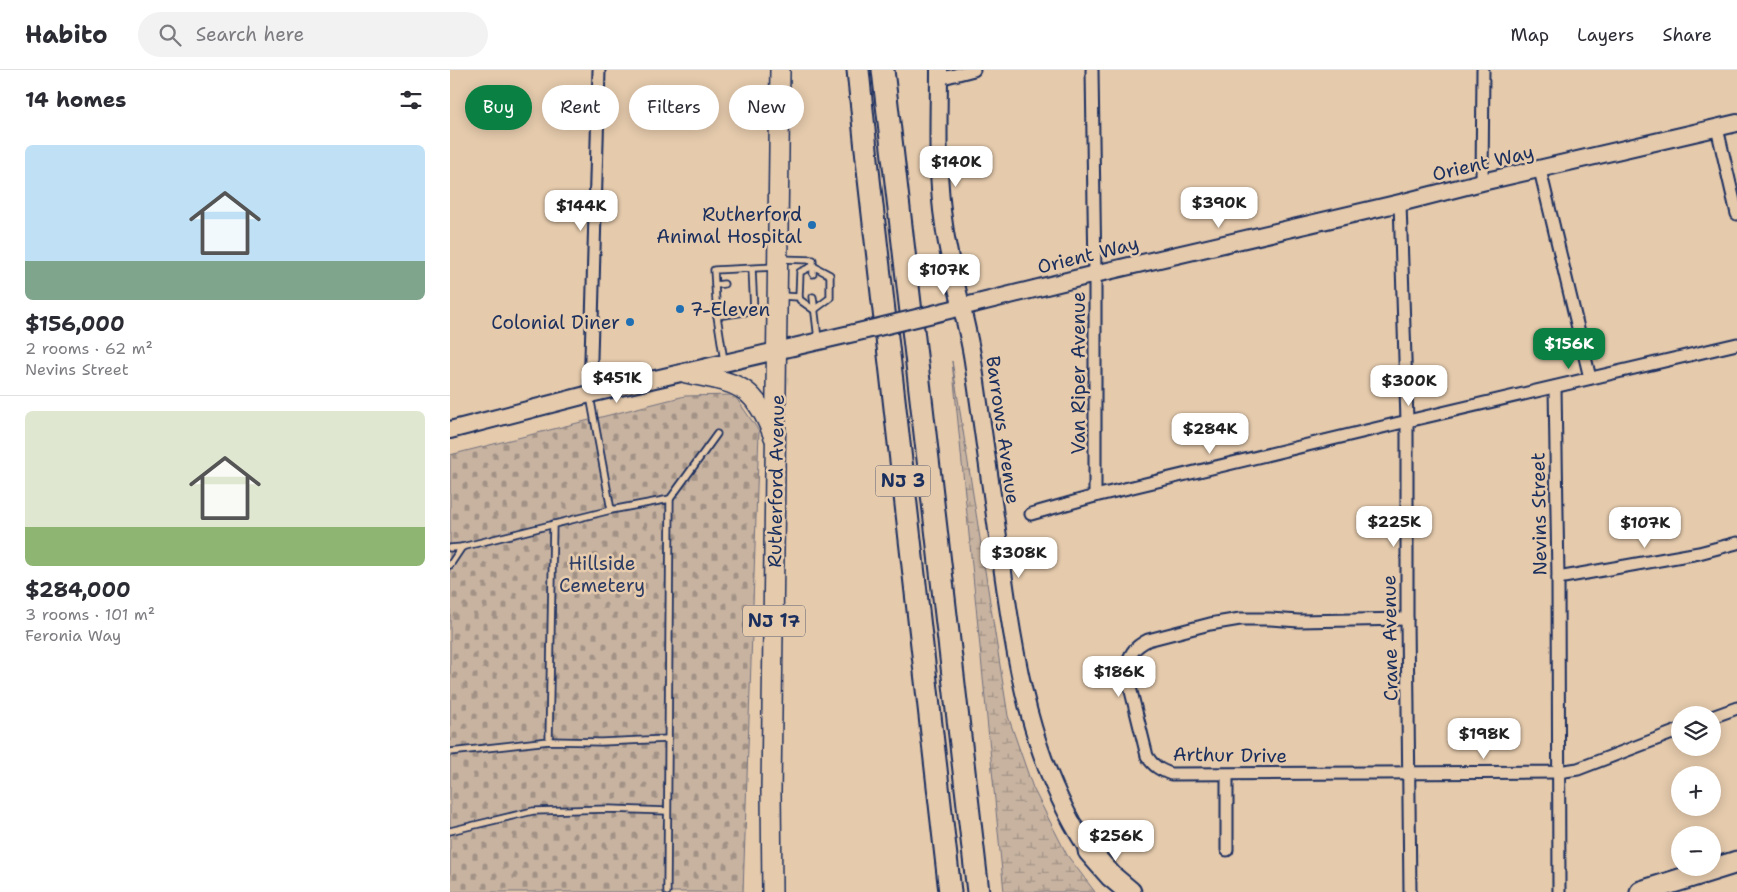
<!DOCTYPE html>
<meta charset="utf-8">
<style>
:root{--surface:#fff;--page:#f2f2f3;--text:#2b2b33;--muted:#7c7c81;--line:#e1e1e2;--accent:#0b8043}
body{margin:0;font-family:"Shantell Sans",sans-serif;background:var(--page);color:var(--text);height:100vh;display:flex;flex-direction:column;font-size:19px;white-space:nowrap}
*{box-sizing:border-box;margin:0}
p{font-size:16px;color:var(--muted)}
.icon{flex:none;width:28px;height:28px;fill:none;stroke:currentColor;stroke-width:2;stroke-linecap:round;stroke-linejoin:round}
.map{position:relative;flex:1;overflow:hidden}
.drawer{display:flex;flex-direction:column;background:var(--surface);width:450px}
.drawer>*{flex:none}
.hud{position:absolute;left:15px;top:15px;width:475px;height:45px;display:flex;gap:10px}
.buttons{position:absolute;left:1221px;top:636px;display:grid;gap:10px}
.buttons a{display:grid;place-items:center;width:50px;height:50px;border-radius:50%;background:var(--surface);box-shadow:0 2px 12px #0003;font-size:25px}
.price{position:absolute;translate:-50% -42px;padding:0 11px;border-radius:10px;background:#fff;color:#222;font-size:16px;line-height:32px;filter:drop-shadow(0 1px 2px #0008)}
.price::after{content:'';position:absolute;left:50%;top:30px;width:15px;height:11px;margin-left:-8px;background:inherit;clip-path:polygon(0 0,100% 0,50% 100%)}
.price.on{background:var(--accent);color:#fff}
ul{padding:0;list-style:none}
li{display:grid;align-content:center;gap:10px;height:265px;padding:0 25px}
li+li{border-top:1px solid var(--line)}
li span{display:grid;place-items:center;height:155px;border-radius:8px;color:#555}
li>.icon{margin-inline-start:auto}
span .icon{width:90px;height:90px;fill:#fffc;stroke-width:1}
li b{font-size:21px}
h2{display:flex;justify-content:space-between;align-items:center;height:60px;padding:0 25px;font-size:21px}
.pill{padding:0 18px;border-radius:22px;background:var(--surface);box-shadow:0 2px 12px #0003;font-size:18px;line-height:45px}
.pill.on{background:var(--accent);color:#fff}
header{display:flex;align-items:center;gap:30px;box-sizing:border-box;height:70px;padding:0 25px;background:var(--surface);border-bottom:1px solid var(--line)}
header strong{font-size:24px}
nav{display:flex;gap:28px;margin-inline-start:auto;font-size:18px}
.search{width:350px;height:45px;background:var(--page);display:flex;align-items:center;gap:12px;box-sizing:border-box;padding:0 18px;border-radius:28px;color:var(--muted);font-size:19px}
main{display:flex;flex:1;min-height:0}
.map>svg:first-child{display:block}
.wetland{fill:url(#wetland-marsh);stroke:#72717f}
.cemetery{fill:url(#cemetery-stones);stroke:#72717f}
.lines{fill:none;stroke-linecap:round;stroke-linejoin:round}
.lane-casing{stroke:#1b2f5e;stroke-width:9}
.street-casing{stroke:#1b2f5e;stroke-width:15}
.secondary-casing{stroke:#1b2f5e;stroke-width:20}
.primary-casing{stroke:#1b2f5e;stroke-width:22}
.highway-casing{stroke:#1b2f5e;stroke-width:25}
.lane{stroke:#e5caac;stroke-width:5.5}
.street{stroke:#e5caac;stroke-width:11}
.secondary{stroke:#e5caac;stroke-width:16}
.primary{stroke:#e5caac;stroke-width:19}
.highway{stroke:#e5caac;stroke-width:21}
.secondary-bridge-casing{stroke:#1b2f5e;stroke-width:20;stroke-linecap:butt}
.secondary-bridge{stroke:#e5caac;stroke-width:16}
.poi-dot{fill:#1f6fb2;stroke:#e5caac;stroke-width:2}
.labels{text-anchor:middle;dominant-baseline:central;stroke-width:5;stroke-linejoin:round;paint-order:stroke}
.shield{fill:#e5caac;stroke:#585e75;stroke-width:1}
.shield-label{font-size:18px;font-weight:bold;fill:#1b2f5e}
.street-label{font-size:19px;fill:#1b2f5e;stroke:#e5caac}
.poi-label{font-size:19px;fill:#1b2f5e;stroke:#e5caac;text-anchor:end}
.park-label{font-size:19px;fill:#2c3c65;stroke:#e5caac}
</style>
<header>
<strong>Habito</strong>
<div class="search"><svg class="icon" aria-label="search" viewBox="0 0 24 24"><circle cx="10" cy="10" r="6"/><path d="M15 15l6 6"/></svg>Search here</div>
<nav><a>Map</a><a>Layers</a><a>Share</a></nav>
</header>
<main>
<section class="drawer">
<h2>14 homes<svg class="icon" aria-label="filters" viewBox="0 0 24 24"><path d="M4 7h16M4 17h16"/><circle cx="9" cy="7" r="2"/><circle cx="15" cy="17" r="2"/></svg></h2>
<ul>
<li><span style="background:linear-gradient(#bfe0f5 75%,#7fa58c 0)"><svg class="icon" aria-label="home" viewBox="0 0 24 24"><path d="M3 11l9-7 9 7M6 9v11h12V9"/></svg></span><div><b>$156,000</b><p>2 rooms · 62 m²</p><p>Nevins Street</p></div></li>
<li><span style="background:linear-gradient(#dfe7d0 75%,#8fb573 0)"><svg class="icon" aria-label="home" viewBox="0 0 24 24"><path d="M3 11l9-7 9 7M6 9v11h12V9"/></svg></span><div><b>$284,000</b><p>3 rooms · 101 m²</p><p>Feronia Way</p></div></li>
</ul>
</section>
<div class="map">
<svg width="1287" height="822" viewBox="0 0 1287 822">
<defs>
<pattern id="wetland-marsh" width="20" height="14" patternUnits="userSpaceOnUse" patternTransform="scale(1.25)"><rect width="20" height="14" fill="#c8b3a0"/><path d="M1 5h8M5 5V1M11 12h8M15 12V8" fill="none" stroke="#a29286"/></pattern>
<pattern id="cemetery-stones" width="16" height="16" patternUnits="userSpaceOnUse" patternTransform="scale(1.25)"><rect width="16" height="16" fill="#c8b3a0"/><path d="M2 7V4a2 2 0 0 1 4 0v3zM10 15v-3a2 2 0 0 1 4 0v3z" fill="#a29286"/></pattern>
</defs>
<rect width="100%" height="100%" fill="#e5caac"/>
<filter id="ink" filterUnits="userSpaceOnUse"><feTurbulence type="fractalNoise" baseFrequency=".02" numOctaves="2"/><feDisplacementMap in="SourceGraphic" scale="10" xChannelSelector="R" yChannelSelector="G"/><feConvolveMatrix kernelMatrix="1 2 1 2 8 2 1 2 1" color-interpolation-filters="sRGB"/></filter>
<g filter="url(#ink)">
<!-- wetland -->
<path class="wetland" d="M502,291L558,646L583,718L617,785L645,822H554Z"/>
<!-- cemetery -->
<path class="cemetery" d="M284,325L309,361L293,822H0V385L235,326Z"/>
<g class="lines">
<!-- lane casing -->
<g class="lane-casing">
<g id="lane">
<path d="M329,189L363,190V204"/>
<path d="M363,196L380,205V228L364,240L350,230L349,227L350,202Z"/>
<path d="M302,199L304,241"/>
<path d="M265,215L274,214"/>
<path d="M330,226L349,227"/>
<path d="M363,227L368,269"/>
<path d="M267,246L323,238"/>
<path d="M274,291L267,246L264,200L325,197"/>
<path d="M220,429L267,364"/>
<path d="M161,440L220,429L217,822"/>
<path d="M0,478L12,477L161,440L140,326"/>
<path d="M0,495L12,477"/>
<path d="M99,671L103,454"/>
<path d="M0,682L99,671L151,672L218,669"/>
<path d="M0,761L83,741L160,739L217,741"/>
</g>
</g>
<!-- street casing -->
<g class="street-casing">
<g id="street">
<path d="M642,0L645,204V426"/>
<path d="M489,9L524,0"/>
<path d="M1267,58L1287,144"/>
<path d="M1090,100L1140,308"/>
<path d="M1032,112L1033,0"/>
<path d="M950,133L957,351V549L960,822"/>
<path d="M1105,317L1108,508L1109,822"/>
<path d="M140,324L149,0"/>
<path d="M581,444L645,426L945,354L1287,274"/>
<path d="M1108,508L1249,483L1287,473"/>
<path d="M957,549L849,551L820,549H790L760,554L698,570C684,577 678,585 676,601L697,686C703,696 710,700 721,704L1108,702L1128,699L1230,660"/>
<path d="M1262,647L1287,638"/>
<path d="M777,780V705"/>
</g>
</g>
<!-- secondary casing -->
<g class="secondary-casing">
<g id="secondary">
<path d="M489,0C489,51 486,104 494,155C500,201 516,245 523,291C532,354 541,417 550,481C565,590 580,697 645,790"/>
<path d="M483,244L645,204L950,133L1032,112L1287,53"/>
<path d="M0,360L140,324L404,263"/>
</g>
</g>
<!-- primary casing -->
<g class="primary-casing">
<g id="primary">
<path d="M236,303C288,314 303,312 324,367"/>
<path d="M322,822L321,722L330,0"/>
</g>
</g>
<!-- highway casing -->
<g class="highway-casing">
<g id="highway">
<path d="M408,0L419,109L500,822"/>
<path d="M433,0L528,822"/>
<path d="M639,781L661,806L680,822"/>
<path d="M1191,822L1287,792"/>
</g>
</g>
<!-- lane -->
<use href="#lane" class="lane"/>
<!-- street -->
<use href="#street" class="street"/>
<!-- secondary -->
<use href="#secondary" class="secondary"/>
<!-- primary -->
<use href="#primary" class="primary"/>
<!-- highway -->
<use href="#highway" class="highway"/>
<!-- secondary-bridge casing -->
<g class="secondary-bridge-casing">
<path id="secondary-bridge" d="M404,263L483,244"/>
</g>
<!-- secondary-bridge -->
<use href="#secondary-bridge" class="secondary-bridge"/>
</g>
</g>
<!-- markers -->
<g class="poi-dot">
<circle cx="362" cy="155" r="5"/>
<circle cx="230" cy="239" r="5"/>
<circle cx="180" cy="252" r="5"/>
</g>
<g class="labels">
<!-- shield labels -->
<g class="shield">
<rect x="425.5" y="395.5" width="55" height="31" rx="4"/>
<rect x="293" y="535.5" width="62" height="31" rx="4"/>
</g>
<g class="shield-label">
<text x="453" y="411">NJ 3</text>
<text x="324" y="551">NJ 17</text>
</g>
<!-- street labels -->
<g class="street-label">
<text transform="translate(1033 93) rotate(-13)">Orient Way</text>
<text transform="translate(638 185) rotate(-14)">Orient Way</text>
<text transform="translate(628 303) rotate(-90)">Van Riper Avenue</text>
<text transform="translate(553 360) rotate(82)">Barrows Avenue</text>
<text transform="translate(326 411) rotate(-89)">Rutherford Avenue</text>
<text transform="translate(1089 444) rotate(-91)">Nevins Street</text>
<text transform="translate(940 568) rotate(-91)">Crane Avenue</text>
<text transform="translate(780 685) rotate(1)">Arthur Drive</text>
</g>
<!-- poi labels -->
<g class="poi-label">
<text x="352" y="144">Rutherford<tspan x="352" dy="22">Animal Hospital</tspan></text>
<text x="240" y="239" text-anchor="start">7-Eleven</text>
<text x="170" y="252">Colonial Diner</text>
</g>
<!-- park labels -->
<g class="park-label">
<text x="152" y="493">Hillside<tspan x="152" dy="22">Cemetery</tspan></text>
</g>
</g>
</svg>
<div class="buttons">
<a><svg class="icon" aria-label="layers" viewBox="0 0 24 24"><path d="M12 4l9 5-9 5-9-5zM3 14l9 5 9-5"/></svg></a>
<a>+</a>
<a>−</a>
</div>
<b class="price" style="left:506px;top:118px">$140K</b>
<b class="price" style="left:769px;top:159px">$390K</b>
<b class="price" style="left:131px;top:162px">$144K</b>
<b class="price" style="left:494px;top:226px">$107K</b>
<b class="price on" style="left:1119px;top:300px">$156K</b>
<b class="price" style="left:167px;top:334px">$451K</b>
<b class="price" style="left:959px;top:337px">$300K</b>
<b class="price" style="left:760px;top:385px">$284K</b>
<b class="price" style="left:944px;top:478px">$225K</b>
<b class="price" style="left:1195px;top:479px">$107K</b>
<b class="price" style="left:569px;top:509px">$308K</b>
<b class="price" style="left:669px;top:628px">$186K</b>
<b class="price" style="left:1034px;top:690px">$198K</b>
<b class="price" style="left:666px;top:792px">$256K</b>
<div class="hud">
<a class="pill on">Buy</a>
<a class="pill">Rent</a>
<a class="pill">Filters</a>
<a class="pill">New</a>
</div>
</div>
</main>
